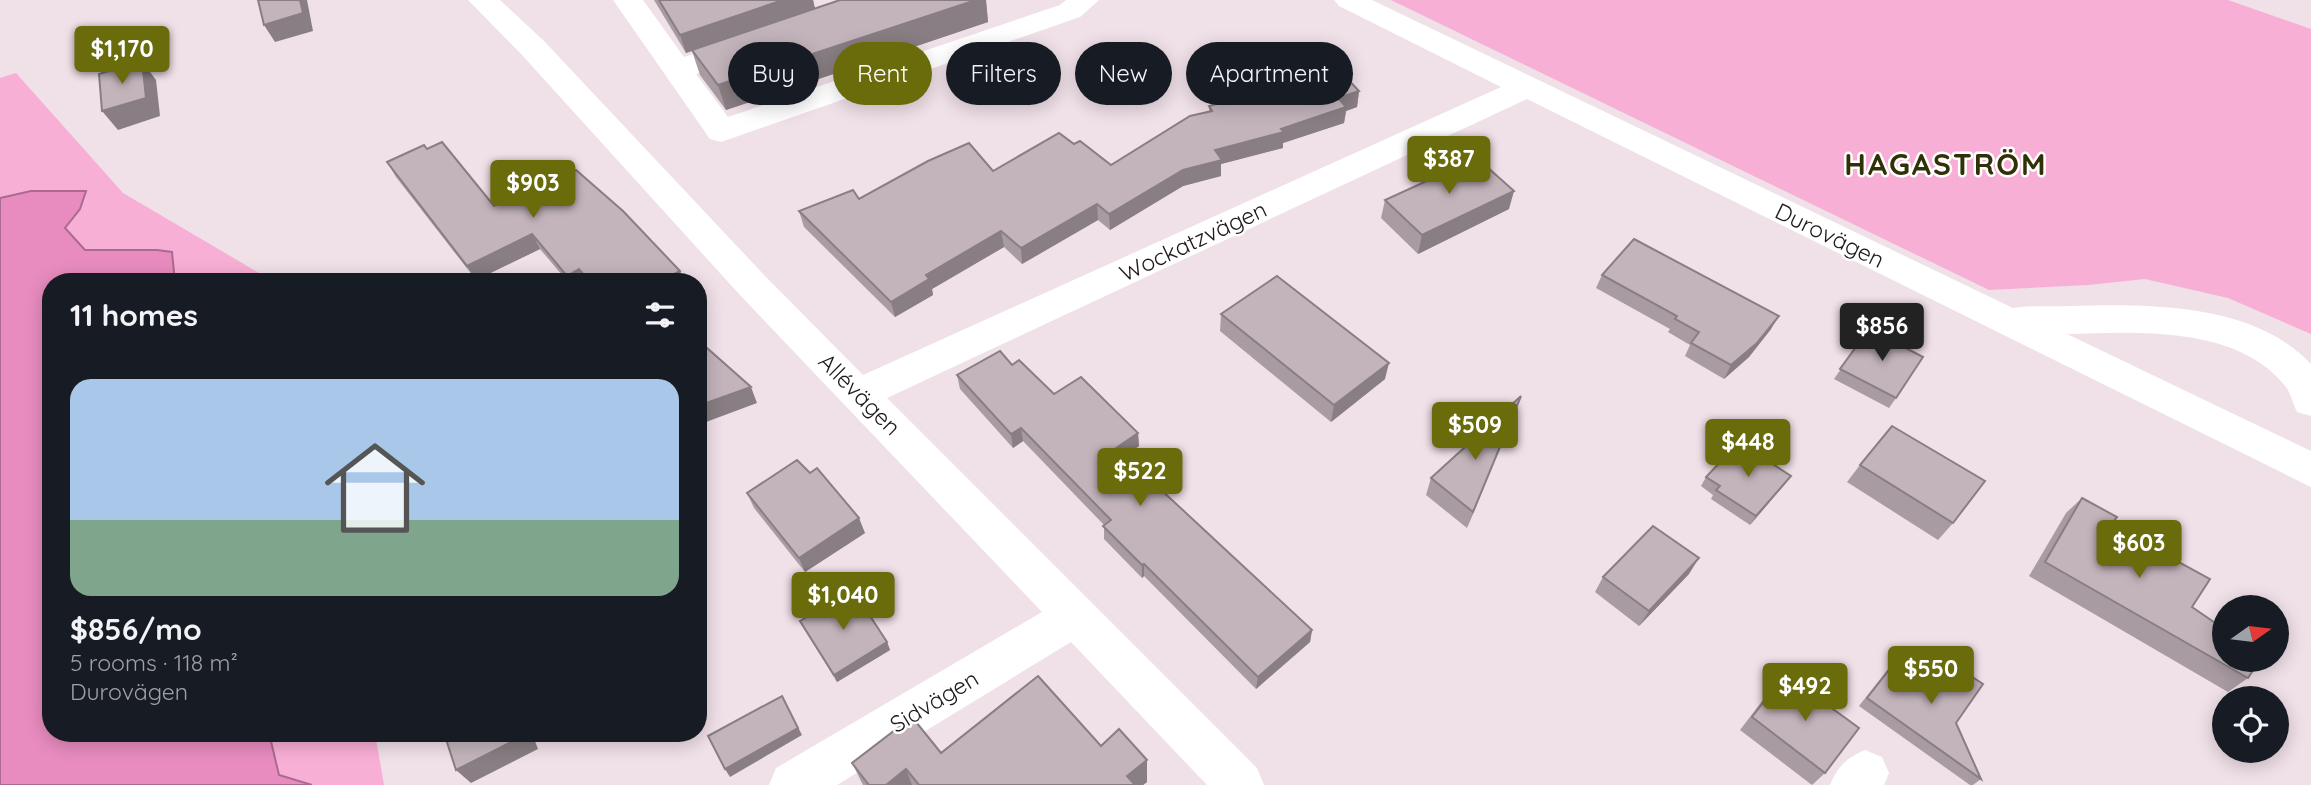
<!DOCTYPE html>
<meta charset="utf-8">
<style>
:root{--surface:#171b24;--page:#20242c;--text:#f1f3f6;--muted:#9ea1a6;--line:#363941;--accent:#6a6b0a}
body{margin:0;font-family:Quicksand,sans-serif;background:var(--page);color:var(--text);height:100vh;display:flex;flex-direction:column;font-size:26px;white-space:nowrap}
*{box-sizing:border-box;margin:0}
p{font-size:23px;color:var(--muted)}
.icon{flex:none;width:38px;height:38px;fill:none;stroke:currentColor;stroke-width:2;stroke-linecap:round;stroke-linejoin:round}
.map{position:relative;flex:1;overflow:hidden}
.sheet{position:absolute;left:42px;top:273px;width:665px;height:469px;display:flex;flex-direction:column;background:var(--surface);border-radius:28px;box-shadow:0 4px 18px #0003}
.sheet>*{flex:none}
.banner{position:absolute;left:728px;top:42px;width:665px;height:63px;display:flex;gap:14px}
.needle{width:46px;rotate:76deg}
.fabs{position:absolute;left:2212px;top:595px;display:grid;gap:14px}
.fabs a{display:grid;place-items:center;width:77px;height:77px;border-radius:50%;background:var(--surface);box-shadow:0 4px 18px #0003;font-size:35px}
.price{position:absolute;translate:-50% -60px;padding:0 16px;border-radius:7px;background:var(--accent);color:#fff;font-size:23px;line-height:46px;filter:drop-shadow(0 2px 4px #0008)}
.price::after{content:'';position:absolute;left:50%;top:42px;width:21px;height:16px;margin-left:-10px;background:inherit;clip-path:polygon(0 0,100% 0,50% 100%)}
.price.selected{background:#222;color:#fff}
ul{padding:0;list-style:none}
li{display:grid;align-content:center;gap:14px;height:371px;padding:0 28px}
li+li{border-top:2px solid var(--line)}
li span{display:grid;place-items:center;height:217px;border-radius:21px;color:#555}
li>.icon{margin-inline-start:auto}
span .icon{width:126px;height:126px;fill:#fffc;stroke-width:1}
li b{font-size:30px}
h2{display:flex;justify-content:space-between;align-items:center;height:84px;padding:0 28px;font-size:30px}
.tag{padding:0 24px;border-radius:32px;background:var(--surface);box-shadow:0 4px 18px #0003;font-size:24px;line-height:63px}
.tag.selected{background:var(--accent);color:#fff}
.map>svg:first-child{display:block}
.green{fill:#f8afd5}
.water{fill:#e88cbf;stroke:#ab6a8e;stroke-width:2}
.lines{fill:none;stroke-linecap:round;stroke-linejoin:round}
.minor{fill:#fff;fill-rule:evenodd}
.wall{fill:#a89ba1}
.shaded-wall{fill:#887e83}
.building{fill:#c3b4bb;stroke:#887e83;stroke-width:2}
.labels{text-anchor:middle;dominant-baseline:central;stroke-width:5;stroke-linejoin:round;paint-order:stroke}
.street-label{font-size:23px;fill:#1e191c;stroke:#fff}
.district-label{font-size:30px;font-weight:bold;letter-spacing:2px;fill:#303107;stroke:#fff}
</style>
<div class="map">
<svg width="2311" height="785" viewBox="0 0 2311 785">
<rect width="100%" height="100%" fill="#f0e0e8"/>
<!-- green -->
<g class="green">
<path d="M1391,0H2228L2311,29V334L2228,298L2145,279L2088,285L1989,290Z"/>
<path d="M16,73L123,193L266,277L234,282H175L172,252L157,250H85L65,229L80,209L31,191L0,198V78Z"/>
<path d="M269,733H375L384,785H312L279,775Z"/>
</g>
<!-- water -->
<path class="water" d="M31,191H86L80,209L65,228L85,250H157L172,252L175,282H51V733H269L279,775L312,785H0V198Z"/>
<g class="lines">
<!-- minor -->
<g class="minor">
<path d="M468,0H500L544,41L765,276L863,375L1501,87L1339,6L1334,0H1372L2013,308C2032,305 2053,307 2072,306C2149,304 2254,303 2311,364V416L2297,412C2293,404 2291,394 2286,387C2238,325 2136,332 2067,334L2311,451V487L1527,99L887,398L1257,768L1264,785H1207L1071,642L837,785H769L776,768L1042,612L739,294L522,55Z"/>
<path d="M613,0H643L684,57L700,52L711,55L715,62L711,69L696,74L728,117L1060,5L1066,0H1099L1080,17L721,142L710,139Z"/>
<path d="M1865,750L1882,757L1889,773L1884,785H1830C1838,766 1846,758 1865,750Z"/>
</g>
</g>
<!-- wall -->
<g class="wall">
<path d="M654,0H813L815,9L840,0H986L988,22L726,110L700,75L692,51L686,53Z"/>
<path d="M1247,85L1359,91L1357,107L1346,111L1344,123L1283,143V148L1221,164V176L1183,186L1110,230L1098,220L1022,264L1004,247L932,289L933,295L895,317L804,227L799,211L993,171L1074,144L1111,165L1209,112V106L1246,96Z"/>
<path d="M427,149L494,206L680,271L684,282H568L540,249L476,280L396,177L387,162Z"/>
<path d="M1385,200L1509,209L1418,254L1381,218Z"/>
<path d="M1602,275L1771,329L1749,357L1724,379L1685,356L1690,345L1668,332L1670,329L1596,288Z"/>
<path d="M1221,314L1385,379L1331,422L1220,331Z"/>
<path d="M1869,329L1896,398L1889,408L1834,379Z"/>
<path d="M1012,365L1054,394L1138,433L1139,446L1125,456L1312,630L1310,642L1256,689L1144,576L1142,578L1104,539V525L1023,441L1013,448L960,389L957,375Z"/>
<path d="M1514,414L1467,528L1426,495L1431,478Z"/>
<path d="M1860,465L1953,523L1938,540L1847,482Z"/>
<path d="M810,473L865,533L805,572L754,508L747,493Z"/>
<path d="M1791,476L1784,485L1750,525L1711,499L1713,495L1701,486L1706,477Z"/>
<path d="M2082,498L2111,525L2192,607L2248,678L2228,692L2029,576L2066,513Z"/>
<path d="M1689,574L1639,626L1595,592L1603,577Z"/>
<path d="M800,621L887,642L890,650L837,682L804,629Z"/>
<path d="M1945,659L1956,723L1981,779L1973,785H1970L1859,706L1888,669L1896,661L1925,681Z"/>
<path d="M1785,674L1825,773L1812,785L1740,730L1772,688Z"/>
<path d="M1101,746L1147,782L1143,785H863L852,763L941,753Z"/>
</g>
<!-- shaded-wall -->
<g class="shaded-wall">
<path d="M300,0H307L313,31L275,42L264,25Z"/>
<path d="M783,0H813L815,9L686,53L680,35Z"/>
<path d="M976,0H986L988,22L726,110L718,85Z"/>
<path d="M142,61L156,80L160,116L118,130L102,111Z"/>
<path d="M1359,91L1357,107L1346,111L1344,123L1283,143V148L1221,164V176L1183,186L1110,230L1109,214L1215,150L1281,129L1338,98Z"/>
<path d="M1514,191L1509,209L1418,254L1422,235Z"/>
<path d="M1097,204L1098,220L1022,264L1021,248Z"/>
<path d="M1001,231L1004,247L932,289L933,295L895,317L891,302L926,275Z"/>
<path d="M532,234L540,249L476,280L467,266Z"/>
<path d="M579,269L586,282H570L567,276Z"/>
<path d="M680,271L684,282H659Z"/>
<path d="M1779,316L1771,329L1749,357L1724,379L1731,365Z"/>
<path d="M1389,363L1385,379L1331,422L1334,405Z"/>
<path d="M751,387L757,403L698,425V406Z"/>
<path d="M1521,396L1514,414L1467,528L1473,512Z"/>
<path d="M1021,428L1023,441L1013,448L1011,434Z"/>
<path d="M1138,433L1139,446L1116,462V448Z"/>
<path d="M1791,476L1784,485L1750,525L1756,516Z"/>
<path d="M859,518L865,533L805,572L799,558Z"/>
<path d="M1699,558L1689,574L1639,626L1649,611Z"/>
<path d="M1144,564V576L1142,578V565Z"/>
<path d="M1312,630L1310,642L1256,689L1258,677Z"/>
<path d="M887,642L890,650L837,682L834,675Z"/>
<path d="M782,696L802,735L730,777L725,769Z"/>
<path d="M524,733H532L538,749L471,783L456,770Z"/>
<path d="M1147,760V782L1143,785H1128L1127,776Z"/>
<path d="M906,769L912,785H886Z"/>
</g>
<!-- building -->
<g class="building">
<path d="M258,0H300L303,13L264,25Z"/>
<path d="M659,0H783L680,35Z"/>
<path d="M840,0H976L718,85L692,50Z"/>
<path d="M142,61L146,98L102,111L99,74Z"/>
<path d="M1331,61L1359,91L1338,98L1346,107L1281,129L1284,132L1215,150L1222,160L1183,170L1109,214L1097,204L1021,248L1001,231L926,275L929,279L891,302L799,211L853,190L859,199L928,161L969,143L993,171L1059,133L1074,144L1080,141L1111,165L1190,116L1212,111L1209,106L1254,94L1247,85Z"/>
<path d="M442,142L494,206L576,170L623,211L680,271L659,282H590L579,269L567,276L532,234L467,266L387,162L424,145L427,149Z"/>
<path d="M1477,158L1514,191L1422,235L1385,200Z"/>
<path d="M1634,239L1779,316L1757,343L1731,365L1691,343L1699,332L1675,319L1677,316L1602,275Z"/>
<path d="M1277,276L1389,363L1334,405L1221,314Z"/>
<path d="M1869,329L1923,357L1896,398L1840,369Z"/>
<path d="M698,340L751,387L698,406Z"/>
<path d="M1000,351L1012,365L1019,360L1054,394L1081,377L1138,433L1116,448L1312,630L1258,677L1144,564L1142,565L1103,526L1111,520L1021,428L1011,434L957,375Z"/>
<path d="M1521,396L1473,512L1431,478Z"/>
<path d="M1892,426L1985,481L1953,523L1860,465Z"/>
<path d="M1739,442L1791,476L1756,516L1716,490L1720,486L1706,477Z"/>
<path d="M797,460L810,473L817,468L859,518L799,558L747,493Z"/>
<path d="M2082,498L2117,517L2111,525L2210,579L2192,607L2224,629V660H2260L2248,678L2045,562Z"/>
<path d="M1653,526L1699,558L1649,611L1603,577Z"/>
<path d="M853,590L887,642L834,675L800,621Z"/>
<path d="M1945,659L1983,684L1956,723L1981,779L1867,698L1896,661L1926,681Z"/>
<path d="M1785,674L1859,728L1825,773L1752,717Z"/>
<path d="M1038,676L1101,746L1119,729L1147,760L1127,776L1135,785H919L906,769L886,785H869L852,763L912,717L941,753Z"/>
<path d="M782,696L798,728L725,769L708,736Z"/>
<path d="M444,733H524L525,735L456,770Z"/>
</g>
<g class="labels">
<!-- street labels -->
<g class="street-label">
<text transform="translate(1830 235) rotate(26)">Durovägen</text>
<text transform="translate(1193 241) rotate(-25)">Wockatzvägen</text>
<text transform="translate(860 394) rotate(45)">Allévägen</text>
<text transform="translate(934 701) rotate(-31)">Sidvägen</text>
</g>
<!-- district labels -->
<g class="district-label">
<text x="1946" y="164">HAGASTRÖM</text>
</g>
</g>
</svg>
<div class="fabs">
<a><svg class="needle" viewBox="-14 -14 28 28"><path d="M0-13l5 13h-10z" fill="#e53935"/><path d="M0 13l5-13h-10z" fill="#9ea1a6"/></svg></a>
<a><svg class="icon" aria-label="locate" viewBox="0 0 24 24"><circle cx="12" cy="12" r="6"/><path d="M12 2v4M12 18v4M2 12h4M18 12h4"/></svg></a>
</div>
<b class="price" style="left:122px;top:86px">$1,170</b>
<b class="price" style="left:1449px;top:196px">$387</b>
<b class="price" style="left:533px;top:220px">$903</b>
<b class="price selected" style="left:1882px;top:363px">$856</b>
<b class="price" style="left:1475px;top:462px">$509</b>
<b class="price" style="left:1748px;top:479px">$448</b>
<b class="price" style="left:1140px;top:508px">$522</b>
<b class="price" style="left:2139px;top:580px">$603</b>
<b class="price" style="left:843px;top:632px">$1,040</b>
<b class="price" style="left:1931px;top:706px">$550</b>
<b class="price" style="left:1805px;top:723px">$492</b>
<div class="banner">
<a class="tag">Buy</a>
<a class="tag selected">Rent</a>
<a class="tag">Filters</a>
<a class="tag">New</a>
<a class="tag">Apartment</a>
</div>
<section class="sheet">
<h2>11 homes<svg class="icon" aria-label="filters" viewBox="0 0 24 24"><path d="M4 7h16M4 17h16"/><circle cx="9" cy="7" r="2"/><circle cx="15" cy="17" r="2"/></svg></h2>
<ul>
<li><span style="background:linear-gradient(#a9c7e8 65%,#7fa58c 0)"><svg class="icon" aria-label="home" viewBox="0 0 24 24"><path d="M3 11l9-7 9 7M6 9v11h12V9"/></svg></span><div><b>$856/mo</b><p>5 rooms · 118 m²</p><p>Durovägen</p></div></li>
</ul>
</section>
</div>
